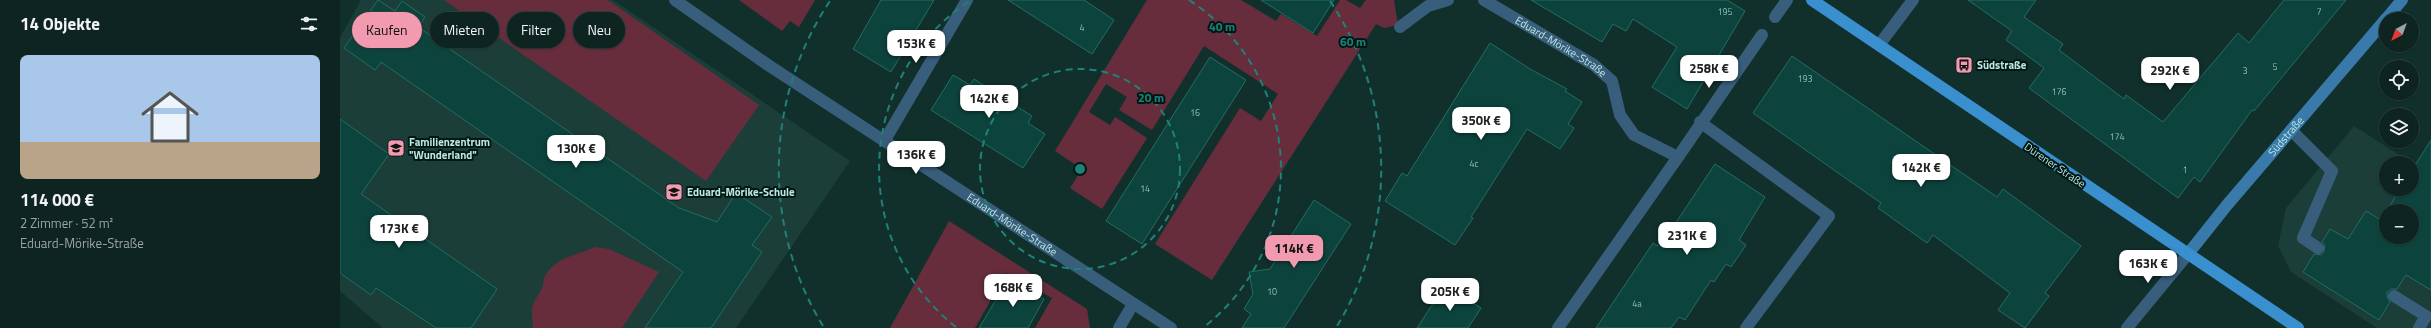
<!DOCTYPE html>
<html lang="de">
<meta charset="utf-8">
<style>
:root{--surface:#0d2421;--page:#162c2a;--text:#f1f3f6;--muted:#9aa4a5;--line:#2d413f;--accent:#f29aaf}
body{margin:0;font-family:"Titillium Web",sans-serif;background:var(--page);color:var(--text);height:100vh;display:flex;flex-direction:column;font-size:15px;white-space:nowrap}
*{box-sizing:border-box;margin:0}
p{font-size:13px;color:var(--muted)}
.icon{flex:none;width:22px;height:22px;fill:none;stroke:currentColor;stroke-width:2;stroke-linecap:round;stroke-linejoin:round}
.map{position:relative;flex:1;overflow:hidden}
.side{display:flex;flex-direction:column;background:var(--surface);width:340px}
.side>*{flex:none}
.top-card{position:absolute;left:12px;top:12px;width:380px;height:36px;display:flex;gap:8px}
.needle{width:26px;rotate:221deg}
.controls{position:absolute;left:2039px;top:12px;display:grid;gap:8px}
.controls a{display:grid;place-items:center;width:40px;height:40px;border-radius:50%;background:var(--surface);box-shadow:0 1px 3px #0004,0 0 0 1px var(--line);font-size:20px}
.price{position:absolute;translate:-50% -34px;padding:0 9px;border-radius:8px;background:#fff;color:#222;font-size:13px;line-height:26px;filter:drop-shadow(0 1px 2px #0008)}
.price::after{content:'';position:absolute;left:50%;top:24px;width:12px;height:9px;margin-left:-6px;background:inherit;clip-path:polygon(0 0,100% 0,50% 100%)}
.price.selected{background:var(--accent);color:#111}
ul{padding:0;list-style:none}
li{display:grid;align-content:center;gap:8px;height:212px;padding:0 20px}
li+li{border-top:1px solid var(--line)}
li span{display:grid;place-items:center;height:124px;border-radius:8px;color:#555}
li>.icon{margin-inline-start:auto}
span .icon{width:72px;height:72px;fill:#fffc;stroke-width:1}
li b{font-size:17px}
h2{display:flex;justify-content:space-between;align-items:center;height:48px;padding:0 20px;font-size:17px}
.pill{padding:0 14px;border-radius:18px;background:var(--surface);box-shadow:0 1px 3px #0004,0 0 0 1px var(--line);font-size:14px;line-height:36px}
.pill.selected{background:var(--accent);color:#111}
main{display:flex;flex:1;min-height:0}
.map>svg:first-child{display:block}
.built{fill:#1b3e39;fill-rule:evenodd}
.green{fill:#672d3d}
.building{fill:#0d433d;stroke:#236d64}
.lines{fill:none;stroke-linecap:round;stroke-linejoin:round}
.lane{stroke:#385e7c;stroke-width:12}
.street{stroke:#385e7c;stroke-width:12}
.secondary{stroke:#3a7aaa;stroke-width:12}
.primary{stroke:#3a8fce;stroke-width:12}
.ring{fill:none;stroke:#20817a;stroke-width:2;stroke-dasharray:7 5}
.labels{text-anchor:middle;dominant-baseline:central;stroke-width:4;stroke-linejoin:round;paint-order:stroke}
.number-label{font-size:9px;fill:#91bfb8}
.street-label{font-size:11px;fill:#bde8e1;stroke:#001714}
.poi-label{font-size:11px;font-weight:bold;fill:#bde8e1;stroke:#001714;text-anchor:start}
.centre{fill:#20817a;stroke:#001714;stroke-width:2}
.ring-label{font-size:12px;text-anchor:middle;font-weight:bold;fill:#20817a;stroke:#001714;stroke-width:4;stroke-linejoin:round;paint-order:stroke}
</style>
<main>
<section class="side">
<h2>14 Objekte<svg class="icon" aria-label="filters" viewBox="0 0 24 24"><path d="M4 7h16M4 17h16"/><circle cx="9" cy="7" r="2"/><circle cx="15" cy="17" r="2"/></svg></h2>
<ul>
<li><span style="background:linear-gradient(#a9c7e8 70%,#b9a48a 0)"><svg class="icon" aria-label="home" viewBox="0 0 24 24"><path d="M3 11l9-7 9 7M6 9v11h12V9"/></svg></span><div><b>114 000 €</b><p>2 Zimmer · 52 m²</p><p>Eduard-Mörike-Straße</p></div></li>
</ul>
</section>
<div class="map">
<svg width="2091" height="328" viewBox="0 0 2091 328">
<rect width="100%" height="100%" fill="#11302c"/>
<!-- built -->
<g class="built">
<path d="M21,0H273L510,161L396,328H43L0,291V38Z"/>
<path d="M2014,126L2091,175V328H2037L1951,272L1938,246L1946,208ZM2046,163H2072V189H2046ZM2046,211H2072V237H2046Z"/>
</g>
<!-- green -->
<g class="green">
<path d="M104,0H268L419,105L366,181Z"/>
<path d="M399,0H475L459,27L450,21L442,31Z"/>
<path d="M807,0H901L936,21L941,14L977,36L1000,0H1006L1020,8L1026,0H1054L1058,25L1044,28L1036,24L872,280L815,244L900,108L921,121L938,94L864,46L812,130L779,110L787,97L766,84L749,112L770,125L775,117L807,138L762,209L730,188L742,169L715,151Z"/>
<path d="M609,221L747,309L750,328H695L712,298L666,273L635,328H550Z"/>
<path d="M255,247L269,249L319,272L282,328H193C191,305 191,307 202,288C204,284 203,279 205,276C215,257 238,255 255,247Z"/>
</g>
<!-- building -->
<g class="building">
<path d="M38,0L55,11L62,1L85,17L78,27L339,208L377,222L396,193L432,217L412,245L422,252L371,328H305L343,272L41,62L35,70L4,48Z"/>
<path d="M541,0H594L551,72L513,49Z"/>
<path d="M668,0H744L774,20L752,54Z"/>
<path d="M921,0H994L973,33Z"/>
<path d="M1191,0H1387L1405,11L1347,109L1312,87L1337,47L1293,19L1286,31L1273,24L1262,42Z"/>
<path d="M1628,0H1696L1684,17L1723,44L1719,50L1784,99L1786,95L1823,122L1898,33L1909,43L1944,0H2006L1914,111L1912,110L1860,182L1854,177L1838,198L1689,88L1704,68L1666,40L1672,31Z"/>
<path d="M1150,43L1190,69L1227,89L1225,91L1242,102L1228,124L1234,128L1220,149L1187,129L1131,217L1133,218L1115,245L1045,201L1062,173L1067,176Z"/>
<path d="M1452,56L1657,197L1663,189L1741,246L1705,293L1709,296L1685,328L1658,310L1670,293L1593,235L1587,243L1538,208L1541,203L1413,113Z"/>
<path d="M870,57L906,80L802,244L766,221Z"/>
<path d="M613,75L630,85L634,79L692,116L688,123L705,134L683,168L591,110Z"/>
<path d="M0,119L49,154L21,194L157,289L131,328H96L36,288L31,295L0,273Z"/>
<path d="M2091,140V290L2066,275L2057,289H2051L2047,292V296L2050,302L2039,320L1963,272L1974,254L1981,255L1984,252L1985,245L1982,242L1990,229L2008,239L2026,211L2041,220L2046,212V237H2072V211H2047L2060,189H2072V170Z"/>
<path d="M1375,164L1425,197L1399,240L1406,245L1391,267L1386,264L1374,282L1371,280L1345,320L1339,317L1331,328H1256L1313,243L1317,246L1328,229L1331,230Z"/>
<path d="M974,200L1011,224L944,328H902L911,314L904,309L913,294L909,272L930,269Z"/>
<path d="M668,280L704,299L688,328H639Z"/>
<path d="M1105,285L1141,308L1128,328H1077Z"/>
</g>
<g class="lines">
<!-- lane -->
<g class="lane">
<path d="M1539,45L1573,0"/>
<path d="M1360,122L1489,216L1406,328"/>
<path d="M1951,130L1992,171L1963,238L1978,248"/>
<path d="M2054,296L2086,316L2079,328"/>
</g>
<!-- street -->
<g class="street">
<path id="s1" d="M335,0L428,65L831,328"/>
<path id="s2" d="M1144,0L1254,65L1272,81L1280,115L1294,135L1338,157L1218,328"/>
<path d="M1435,17L1447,0"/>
<path d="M1060,27L1088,6L1108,0"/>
<path d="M545,140L627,0"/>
<path d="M1338,157L1422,35"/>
<path d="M779,328L793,304"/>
<path d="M1787,328L1848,254"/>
</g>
<!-- secondary -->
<g class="secondary">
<path d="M2046,19L2062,0"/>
<path id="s3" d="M1848,254L1887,205L2046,19"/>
</g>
<!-- primary -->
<path class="primary" d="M1472,0L1958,328"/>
</g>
<!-- distance rings -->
<g class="ring">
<circle cx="740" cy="169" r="100"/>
<path d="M616 327A201 201 0 0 1 631 0M849 0A201 201 0 0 1 864 327"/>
<path d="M483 326A301 301 0 0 1 490 1M990 1A301 301 0 0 1 997 326"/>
</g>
<!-- icons -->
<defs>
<g id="bus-square" transform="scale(0.9)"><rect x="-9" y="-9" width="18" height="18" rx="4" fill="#f29aaf" stroke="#001714"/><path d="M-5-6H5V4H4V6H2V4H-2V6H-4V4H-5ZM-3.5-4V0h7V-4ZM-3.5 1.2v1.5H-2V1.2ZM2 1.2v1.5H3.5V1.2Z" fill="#111"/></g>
<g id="school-square" transform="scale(0.9)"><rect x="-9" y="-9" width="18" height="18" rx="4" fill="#f29aaf" stroke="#001714"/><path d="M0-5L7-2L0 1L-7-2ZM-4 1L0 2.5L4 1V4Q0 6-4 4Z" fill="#111"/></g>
</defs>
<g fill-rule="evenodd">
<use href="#bus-square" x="1624" y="65"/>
<use href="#school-square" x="56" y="148"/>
<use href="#school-square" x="334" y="192"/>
</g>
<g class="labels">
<!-- number labels -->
<g class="number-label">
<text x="1385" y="11">195</text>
<text x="1979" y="11">7</text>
<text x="742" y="27">4</text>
<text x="1935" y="66">5</text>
<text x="1905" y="70">3</text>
<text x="1465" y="78">193</text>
<text x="1719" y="91">176</text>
<text x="855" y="112">16</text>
<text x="1777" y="136">174</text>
<text x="1134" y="163">4c</text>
<text x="1845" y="169">1</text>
<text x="805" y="188">14</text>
<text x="932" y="291">10</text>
<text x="1297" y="303">4a</text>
</g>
<!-- street labels -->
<g class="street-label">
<text stroke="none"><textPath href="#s2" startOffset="90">Eduard-Mörike-Straße</textPath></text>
<text stroke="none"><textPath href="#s3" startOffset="153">Südstraße</textPath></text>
<text transform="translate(1715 165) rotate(34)">Dürener Straße</text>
<text stroke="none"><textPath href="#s1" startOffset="405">Eduard-Mörike-Straße</textPath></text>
</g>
<!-- poi labels -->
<g class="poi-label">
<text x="1637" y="65">Südstraße</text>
<text x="69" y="142">Familienzentrum<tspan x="69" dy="13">"Wunderland"</tspan></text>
<text x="347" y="192">Eduard-Mörike-Schule</text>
</g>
</g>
<circle cx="740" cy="169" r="6" class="centre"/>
<g class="ring-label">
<text x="882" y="31">40 m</text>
<text x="1013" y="46">60 m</text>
<text x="811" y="102">20 m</text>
</g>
</svg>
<div class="controls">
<a><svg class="needle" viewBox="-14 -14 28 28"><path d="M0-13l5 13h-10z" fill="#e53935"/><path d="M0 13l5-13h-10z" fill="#9aa4a5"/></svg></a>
<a><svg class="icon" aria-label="locate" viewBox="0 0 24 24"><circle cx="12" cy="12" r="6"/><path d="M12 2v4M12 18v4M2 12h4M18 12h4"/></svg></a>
<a><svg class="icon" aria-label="layers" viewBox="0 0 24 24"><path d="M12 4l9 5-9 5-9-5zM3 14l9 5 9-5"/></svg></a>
<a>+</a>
<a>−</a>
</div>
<b class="price" style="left:576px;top:64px">153K €</b>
<b class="price" style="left:1369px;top:89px">258K €</b>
<b class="price" style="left:1830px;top:91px">292K €</b>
<b class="price" style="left:649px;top:119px">142K €</b>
<b class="price" style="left:1141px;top:141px">350K €</b>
<b class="price" style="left:236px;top:169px">130K €</b>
<b class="price" style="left:576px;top:175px">136K €</b>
<b class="price" style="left:1581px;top:188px">142K €</b>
<b class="price" style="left:59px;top:249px">173K €</b>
<b class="price" style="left:1347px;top:256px">231K €</b>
<b class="price selected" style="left:954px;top:269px">114K €</b>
<b class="price" style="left:1808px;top:284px">163K €</b>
<b class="price" style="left:673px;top:308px">168K €</b>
<b class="price" style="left:1110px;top:312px">205K €</b>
<div class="top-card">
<a class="pill selected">Kaufen</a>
<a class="pill">Mieten</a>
<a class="pill">Filter</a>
<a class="pill">Neu</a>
</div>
</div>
</main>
